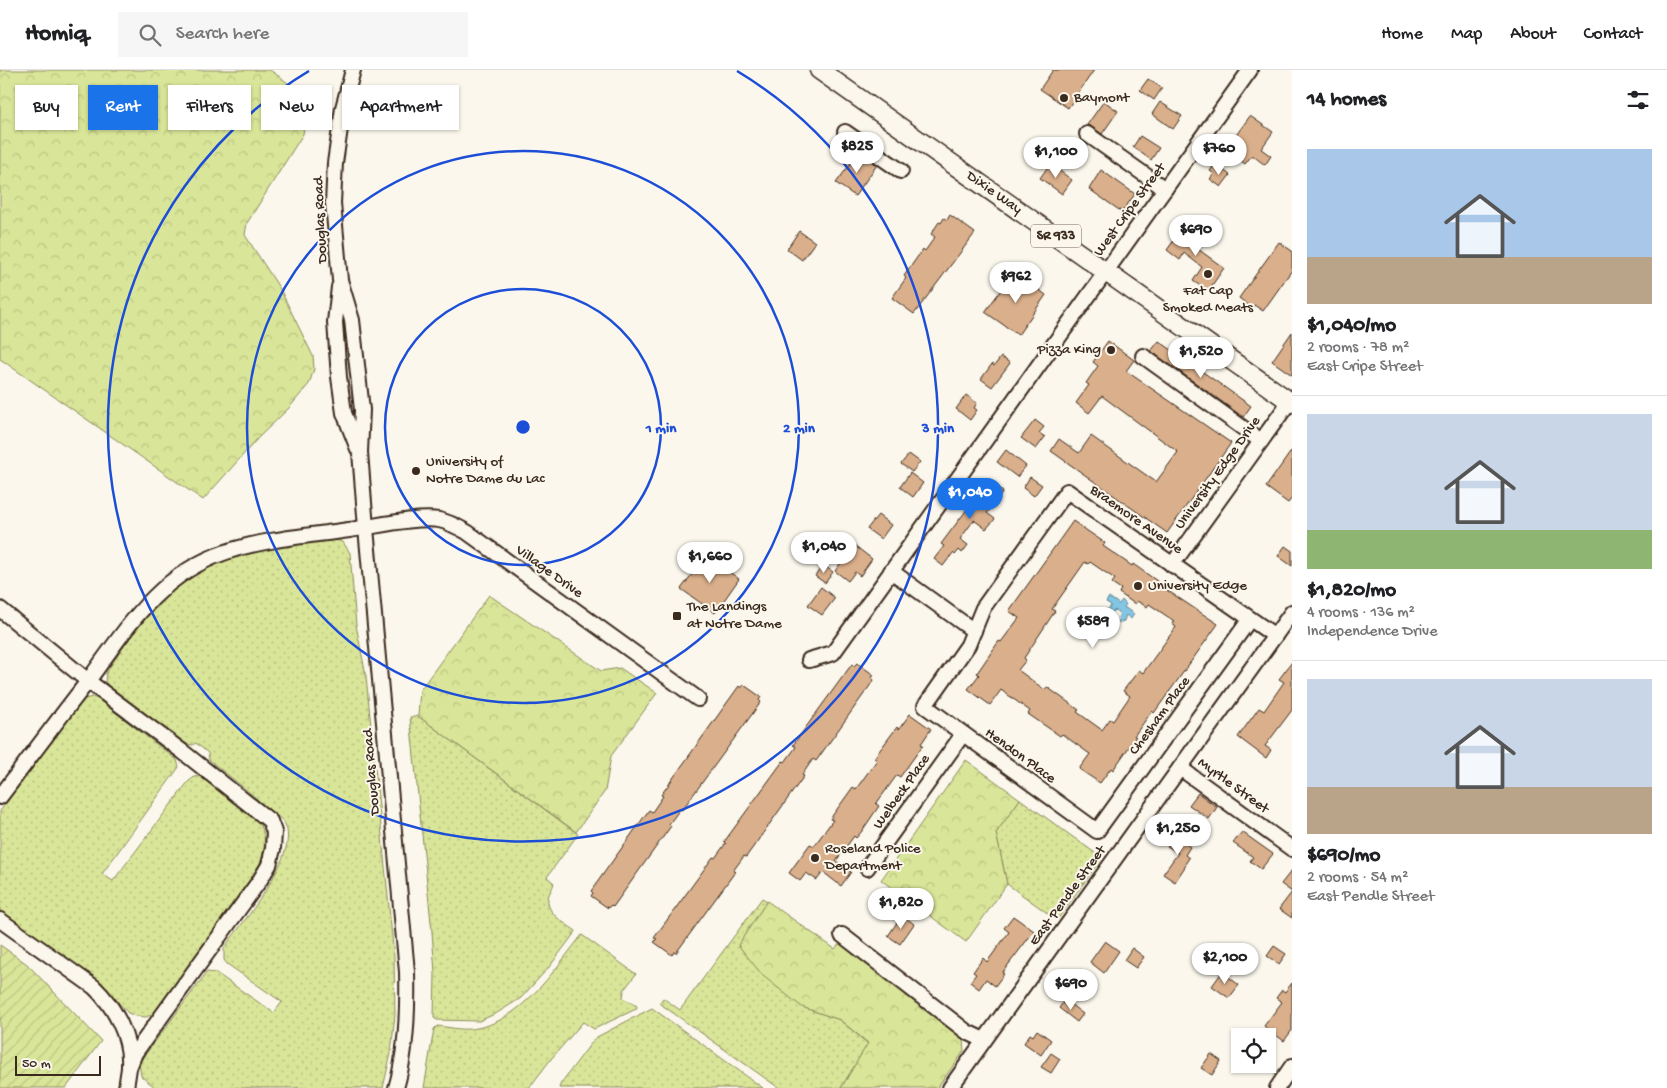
<!DOCTYPE html>
<meta charset="utf-8">
<style>
:root{--surface:#fff;--page:#f6f6f6;--text:#202124;--muted:#757577;--line:#e0e0e0;--accent:#1a73e8}
body{margin:0;font-family:"Gochi Hand",sans-serif;background:var(--page);color:var(--text);height:100vh;display:flex;flex-direction:column;font-size:19px;white-space:nowrap}
*{box-sizing:border-box;margin:0}
p{font-size:16px;color:var(--muted)}
.icon{flex:none;width:28px;height:28px;fill:none;stroke:currentColor;stroke-width:2;stroke-linecap:round;stroke-linejoin:round}
.map{position:relative;flex:1;overflow:hidden}
.sheet{display:flex;flex-direction:column;background:var(--surface);width:375px}
.sheet>*{flex:none}
.hud{position:absolute;left:15px;top:15px;width:475px;height:45px;display:flex;gap:10px}
.buttons{position:absolute;left:1231px;top:958px;display:grid;gap:10px}
.buttons a{display:grid;place-items:center;width:45px;height:45px;border-radius:0px;background:var(--surface);box-shadow:0 1px 4px #0004;font-size:25px}
.scale{position:absolute;left:15px;bottom:12px;width:86px;box-sizing:border-box;padding-left:5px;border:2px solid #3b2a1e;border-top:0;font-size:14px;line-height:18px;white-space:nowrap;color:#3b2a1e;-webkit-text-stroke:4px #fbf7ec;paint-order:stroke}
.price{position:absolute;translate:-50% -42px;padding:0 11px;border-radius:18px;background:#fff;color:#222;font-size:16px;line-height:32px;filter:drop-shadow(0 1px 2px #0008)}
.price::after{content:'';position:absolute;left:50%;top:30px;width:15px;height:11px;margin-left:-8px;background:inherit;clip-path:polygon(0 0,100% 0,50% 100%)}
.price.active{background:var(--accent);color:#fff}
ul{padding:0;list-style:none}
li{display:grid;align-content:center;gap:10px;height:265px;padding:0 15px}
li+li{border-top:1px solid var(--line)}
li span{display:grid;place-items:center;height:155px;border-radius:0px;color:#555}
li>.icon{margin-inline-start:auto}
span .icon{width:90px;height:90px;fill:#fffc;stroke-width:1}
li b{font-size:21px}
h2{display:flex;justify-content:space-between;align-items:center;height:60px;padding:0 15px;font-size:21px}
.chip{padding:0 18px;border-radius:0px;background:var(--surface);box-shadow:0 1px 4px #0004;font-size:18px;line-height:45px}
.chip.active{background:var(--accent);color:#fff}
header{display:flex;align-items:center;gap:30px;box-sizing:border-box;height:70px;padding:0 25px;background:var(--surface);border-bottom:1px solid var(--line)}
header strong{font-size:24px}
nav{display:flex;gap:28px;margin-inline-start:auto;font-size:18px}
.search{width:350px;height:45px;background:var(--page);display:flex;align-items:center;gap:12px;box-sizing:border-box;padding:0 18px;border-radius:0px;color:var(--muted);font-size:19px}
main{display:flex;flex:1;min-height:0}
.map>svg:first-child{display:block}
.grass{fill:url(#grass-dots);stroke:#8a885b}
.forest{fill:url(#forest-crowns);stroke:#8a885b}
.garden{fill:url(#garden-furrows);stroke:#8a885b}
.water{fill:url(#water-ripples);stroke:#668895}
.building{fill:#daaf8b;stroke:#3b2a1e;fill-rule:evenodd}
.lines{fill:none;stroke-linecap:round;stroke-linejoin:round}
.minor-casing{stroke:#3b2a1e;stroke-width:18}
.major-casing{stroke:#3b2a1e;stroke-width:21}
.minor{stroke:#fbf7ec;stroke-width:14}
.major{stroke:#fbf7ec;stroke-width:18}
.ring{fill:none;stroke:#1d4ed8;stroke-width:2.5}
.poi-dot{fill:#3b2a1e;stroke:#fbf7ec;stroke-width:2}
.labels{text-anchor:middle;dominant-baseline:central;stroke-width:4;stroke-linejoin:round;paint-order:stroke}
.shield{fill:#fbf7ec;stroke:#75685c;stroke-width:1}
.shield-label{font-size:14px;font-weight:bold;fill:#3b2a1e}
.poi-label{font-size:15px;fill:#3b2a1e;stroke:#fbf7ec;text-anchor:start}
.street-label{font-size:15px;fill:#3b2a1e;stroke:#fbf7ec}
.centre{fill:#1d4ed8;stroke:#fbf7ec;stroke-width:2.5}
.ring-label{font-size:15px;text-anchor:middle;font-weight:bold;fill:#1d4ed8;stroke:#fbf7ec;stroke-width:4;stroke-linejoin:round;paint-order:stroke}
</style>
<header>
<strong>Homiq</strong>
<div class="search"><svg class="icon" aria-label="search" viewBox="0 0 24 24"><circle cx="10" cy="10" r="6"/><path d="M15 15l6 6"/></svg>Search here</div>
<nav><a>Home</a><a>Map</a><a>About</a><a>Contact</a></nav>
</header>
<main>
<div class="map">
<svg width="1292" height="1018" viewBox="0 0 1292 1018">
<defs>
<pattern id="grass-dots" width="8" height="8" patternUnits="userSpaceOnUse" patternTransform="scale(1.25)"><rect width="8" height="8" fill="#d9e598"/><path d="M2 2h.1M6 6h.1" fill="none" stroke="#bbc583" stroke-width="1.8" stroke-linecap="round"/></pattern>
<pattern id="forest-crowns" width="20" height="18" patternUnits="userSpaceOnUse" patternTransform="scale(1.25)"><rect width="20" height="18" fill="#d9e598"/><path d="M2 6a3 3 0 1 1 6 0M12 15a3 3 0 1 1 6 0" fill="none" stroke="#bbc583"/></pattern>
<pattern id="garden-furrows" width="10" height="10" patternUnits="userSpaceOnUse" patternTransform="scale(1.25)"><rect width="10" height="10" fill="#d9e598"/><path d="M-1 1l2-2M0 10L10 0M9 11l2-2" fill="none" stroke="#bbc583"/></pattern>
<pattern id="water-ripples" width="26" height="14" patternUnits="userSpaceOnUse" patternTransform="scale(1.25)"><rect width="26" height="14" fill="#83c6e4"/><path d="M2 4q2-2 4 0t4 0M15 11q2-2 4 0t4 0" fill="none" stroke="#72aac3"/></pattern>
</defs>
<rect width="100%" height="100%" fill="#fbf7ec"/>
<filter id="ink" filterUnits="userSpaceOnUse"><feTurbulence type="fractalNoise" baseFrequency=".02" numOctaves="2"/><feDisplacementMap in="SourceGraphic" scale="10" xChannelSelector="R" yChannelSelector="G"/><feConvolveMatrix kernelMatrix="1 2 1 2 8 2 1 2 1" color-interpolation-filters="sRGB"/></filter>
<g filter="url(#ink)">
<!-- grass -->
<g class="grass">
<path d="M336,470L343,472L350,483L356,555L366,606L394,887L395,945L391,983L383,1018H156L141,1006L139,993L207,902L216,903L274,943L282,932L227,894L224,890V878C241,854 305,780 283,751C279,747 273,743 268,739C249,721 229,706 209,690L208,683L196,673L193,675L186,674L109,617L105,611L106,603C137,555 176,504 233,486C266,476 302,474 336,470Z"/>
<path d="M92,627L98,629L177,690L179,697L102,804L113,811L188,712L194,707L199,706C211,715 223,723 235,731C265,751 271,765 258,800L156,943L146,947L136,946L128,943L100,912L0,840V741L79,635L85,629Z"/>
<path d="M418,646L578,764L547,807L554,813C553,818 549,822 548,828C546,844 565,853 576,861L550,896L521,928L497,943L479,951L437,950L434,948L435,903L432,862L410,647Z"/>
<path d="M1020,729L1102,788L1057,850L1007,814L996,763Z"/>
<path d="M762,828L767,831L738,876L802,937L840,950L868,974L841,1018H779L659,933L663,928L680,940Z"/>
<path d="M582,865L636,904L624,920L623,928L637,936L636,939L594,959L583,952L551,989L529,1018H424L434,959L437,956C448,957 460,960 471,959C520,954 554,900 582,865Z"/>
<path d="M652,938L763,1018H559L561,1013L595,968Z"/>
</g>
<!-- forest -->
<g class="forest">
<path d="M0,0H270C299,21 311,26 303,64L247,153L245,165L280,219L313,286L314,299L309,314L289,338L258,368L203,430L0,289Z"/>
<path d="M489,525L601,601L620,598L657,623L611,686L605,721L576,762L418,646L420,620Z"/>
<path d="M966,690L1020,729L996,763L1007,814L966,872L881,810Z"/>
<path d="M767,831L835,879L840,873L884,906L963,970L964,981L937,1018H841L868,973L840,950L802,937L763,906L738,875Z"/>
</g>
<!-- garden -->
<path class="garden" d="M0,875L27,894L101,971L66,1018H0Z"/>
<!-- water -->
<path class="water" d="M1109,527L1119,534L1122,530L1126,534L1124,537L1134,544L1131,549L1126,545L1124,551L1119,553L1118,547L1120,544L1115,540L1112,543L1106,544V539H1109L1111,535L1106,532Z"/>
<!-- building -->
<g class="building">
<path d="M1053,0H1094L1068,38L1040,19Z"/>
<path d="M1148,9L1162,18L1154,30L1140,20Z"/>
<path d="M1104,31L1118,41L1102,64L1092,57L1087,55Z"/>
<path d="M1160,32L1182,46L1173,59L1152,44Z"/>
<path d="M1250,46L1273,62L1261,79L1271,86L1265,95L1252,85L1245,94L1226,79Z"/>
<path d="M1140,66L1159,78L1151,90L1133,77Z"/>
<path d="M859,82L877,95L855,126L836,113Z"/>
<path d="M1050,94L1072,110L1062,124L1040,108Z"/>
<path d="M1215,94L1230,105L1221,117L1210,109L1214,104L1210,101Z"/>
<path d="M1101,100L1135,124L1122,142L1089,119Z"/>
<path d="M950,145L975,163L914,244L892,228L906,208L904,206L923,179L925,181L935,167L931,164L939,152L941,153L944,148L947,150Z"/>
<path d="M1187,152L1200,162L1191,174L1224,198L1208,221L1193,211L1202,197L1184,183L1180,190L1167,180Z"/>
<path d="M799,161L815,172L802,190L787,179Z"/>
<path d="M1279,172L1292,181V200L1263,241L1254,235L1252,238L1239,228Z"/>
<path d="M1014,202L1046,225L1018,265L985,242Z"/>
<path d="M1292,262V305L1272,291Z"/>
<path d="M1108,271L1134,290L1126,301L1231,373L1167,463L1051,381L1059,369L1079,383L1091,366L1156,412L1178,382L1102,326L1089,343L1076,333L1089,315L1086,313L1098,296L1093,292Z"/>
<path d="M1159,271L1251,336L1243,347L1151,281Z"/>
<path d="M1001,287L1010,293L992,317L981,309L992,294L994,296Z"/>
<path d="M966,325L977,333L974,338L977,340L970,350L956,339Z"/>
<path d="M1035,350L1044,357L1039,363L1045,367L1036,379L1021,368Z"/>
<path d="M1006,380L1026,396L1017,407L997,392Z"/>
<path d="M1292,380V428L1288,433L1266,417Z"/>
<path d="M909,384L920,392L912,402L901,394Z"/>
<path d="M910,403L923,413L913,427L900,417Z"/>
<path d="M1030,407L1042,415L1034,426L1023,418Z"/>
<path d="M985,408L1003,422L987,443L995,449L986,459L974,450L960,469L968,475L962,483L959,480L955,485L953,483L943,496L934,489L944,476L941,474L980,422L976,419Z"/>
<path d="M878,445L891,455L881,469L867,459Z"/>
<path d="M1073,451L1105,473L1103,476L1132,496L1133,494L1157,511L1156,513L1218,554L1154,643L1152,641L1134,666L1136,667L1113,700L1111,698L1100,713L1079,699L1090,684L1087,682L1062,664L1060,666L1028,644L1030,641L1001,620L990,635L968,619L979,605L977,603L999,571L1001,572L1019,548L1009,541ZM1085,492L1088,494L1090,492L1115,509L1112,513L1121,519L1119,523L1135,534L1137,531L1147,537L1149,534L1174,551L1172,554L1176,557L1143,603L1139,600L1123,621L1130,626L1113,651L1110,649L1102,660L1077,642L1079,640L1047,617L1045,620L1018,600L1026,590L1024,588L1055,541L1052,539Z"/>
<path d="M854,475L872,489L860,506L855,502L848,511L835,501Z"/>
<path d="M1285,476L1292,481V496L1278,486Z"/>
<path d="M706,485L739,509L715,543L681,519Z"/>
<path d="M823,495L833,502L825,513L815,506Z"/>
<path d="M821,517L835,528L822,545L808,535Z"/>
<path d="M1292,592V640L1265,676L1271,680L1266,688L1238,667L1259,638L1264,641L1284,612L1279,609Z"/>
<path d="M857,593L874,605L872,608L874,610L816,691L813,689L802,705L804,706L746,787L744,786L733,801L735,802L676,883L674,882L672,885L654,872L657,869L654,868L713,787L715,788L726,773L724,772L783,691L785,692L796,677L793,675L852,594L854,596Z"/>
<path d="M744,615L761,627L759,630L761,632L682,740L680,739L669,754L671,756L613,837L611,835L608,838L591,826L593,823L591,821L649,740L652,742L663,726L661,725L739,616L741,618Z"/>
<path d="M910,644L931,659L921,674L923,675L900,707L897,705L876,734L879,736L862,761L856,768L854,766L836,791L851,802L841,816L823,802L817,810L806,803L800,811L789,803L810,774L814,776L833,750L830,749L853,717L856,719L877,690L874,688L897,657L899,659Z"/>
<path d="M1198,723L1217,737L1209,749L1189,735Z"/>
<path d="M1178,760L1190,768L1186,774L1190,777L1185,785L1189,788L1185,794L1186,795L1175,812L1163,804L1178,783L1167,776Z"/>
<path d="M1242,762L1273,784L1261,799L1250,791L1253,787L1233,773Z"/>
<path d="M1292,800V848L1279,839L1292,822L1281,814Z"/>
<path d="M902,845L914,854L900,874L888,866Z"/>
<path d="M1013,846L1034,861L1002,903L1004,904L995,916L986,909L979,919L970,912L976,904L973,902L983,888L987,892L1009,862L1004,858Z"/>
<path d="M1105,871L1119,881L1104,903L1090,892Z"/>
<path d="M1274,876L1286,884L1279,894L1267,886Z"/>
<path d="M1132,878L1144,887L1136,898L1124,890Z"/>
<path d="M1222,902L1239,915L1229,928L1212,916Z"/>
<path d="M1292,913V960L1284,971L1264,956L1282,932L1276,928L1282,920L1285,922Z"/>
<path d="M1065,930L1083,944L1077,952L1059,938Z"/>
<path d="M1037,960L1051,970L1041,985L1024,973L1030,964L1033,966Z"/>
<path d="M1051,983L1060,989L1051,1003L1041,997Z"/>
<path d="M1211,984L1221,991L1212,1005L1201,998Z"/>
</g>
<g class="lines">
<!-- minor casing -->
<g class="minor-casing">
<g id="minor">
<path d="M353,0L343,38L335,93L333,133L340,210L352,250L362,340L360,382L366,458L407,902C408,940 407,981 396,1018"/>
<path d="M845,62L901,101"/>
<path d="M1087,64L1165,119"/>
<path d="M339,217L335,252L339,307L344,343L358,379"/>
<path d="M1143,286L1261,371"/>
<path d="M1172,495L1290,331"/>
<path d="M891,501L974,561"/>
<path d="M0,539L88,611L183,682L270,751L274,762L273,779L269,795L260,810L135,983L129,998L126,1018"/>
<path d="M1250,549L1097,761L925,636L968,575L983,538L1067,421L1275,566"/>
<path d="M809,590L833,583L1250,0"/>
<path d="M1180,698L1292,779"/>
<path d="M0,727C28,690 56,652 85,615C125,561 157,505 226,482C265,469 308,466 349,460C372,457 418,446 439,450C449,452 458,457 467,462L698,629"/>
<path d="M867,798L963,664"/>
<path d="M0,850L94,917C114,936 131,967 129,996"/>
<path d="M842,865L967,962L984,970"/>
<path d="M950,1018L1292,542"/>
<path d="M1277,1018L1292,996"/>
</g>
</g>
<!-- major casing -->
<g class="major-casing">
<path id="major" d="M819,0L1292,333"/>
</g>
<!-- minor -->
<use href="#minor" class="minor"/>
<!-- major -->
<use href="#major" class="major"/>
</g>
</g>
<!-- distance rings -->
<g class="ring">
<circle cx="523" cy="357" r="138"/>
<circle cx="523" cy="357" r="276"/>
<path d="M737 1A415 415 0 1 1 309 1"/>
</g>
<!-- markers -->
<g class="poi-dot">
<circle cx="1064" cy="28" r="5"/>
<circle cx="1208" cy="204" r="5"/>
<circle cx="1111" cy="280" r="5"/>
<circle cx="416" cy="401" r="5"/>
<circle cx="1138" cy="516" r="5"/>
<rect x="672" y="541" width="10" height="10" rx="2.5"/>
<circle cx="815" cy="788" r="5"/>
</g>
<g class="labels">
<!-- shield labels -->
<rect class="shield" x="1031" y="154.5" width="50" height="23" rx="4"/>
<g class="shield-label">
<text x="1056" y="166">SR 933</text>
</g>
<!-- poi labels -->
<g class="poi-label">
<text x="1074" y="28">Baymont</text>
<text x="1208" y="221" text-anchor="middle">Fat Cap<tspan x="1208" dy="17">Smoked Meats</tspan></text>
<text x="1101" y="280" text-anchor="end">Pizza King</text>
<text x="426" y="392">University of<tspan x="426" dy="17">Notre Dame du Lac</tspan></text>
<text x="1148" y="516">University Edge</text>
<text x="687" y="537">The Landings<tspan x="687" dy="17">at Notre Dame</tspan></text>
<text x="825" y="779">Roseland Police<tspan x="825" dy="17">Department</tspan></text>
</g>
<!-- street labels -->
<g class="street-label">
<text transform="translate(994 123) rotate(35)">Dixie Way</text>
<text transform="translate(1130 140) rotate(-54)">West Cripe Street</text>
<text transform="translate(321 150) rotate(-93)">Douglas Road</text>
<text transform="translate(1218 403) rotate(-54)">University Edge Drive</text>
<text transform="translate(1136 450) rotate(35)">Braemore Avenue</text>
<text transform="translate(549 502) rotate(36)">Village Drive</text>
<text transform="translate(1160 646) rotate(-54)">Chesham Place</text>
<text transform="translate(1020 686) rotate(36)">Hendon Place</text>
<text transform="translate(372 702) rotate(-95)">Douglas Road</text>
<text transform="translate(1233 716) rotate(36)">Myrtle Street</text>
<text transform="translate(902 722) rotate(-55)">Welbeck Place</text>
<text transform="translate(1068 826) rotate(-54)">East Pendle Street</text>
</g>
</g>
<circle cx="523" cy="357" r="8" class="centre"/>
<g class="ring-label">
<text x="661" y="362">1 min</text>
<text x="799" y="362">2 min</text>
<text x="938" y="362">3 min</text>
</g>
</svg>
<div class="buttons">
<a><svg class="icon" aria-label="locate" viewBox="0 0 24 24"><circle cx="12" cy="12" r="6"/><path d="M12 2v4M12 18v4M2 12h4M18 12h4"/></svg></a>
</div>
<div class="scale">50 m</div>
<b class="price" style="left:857px;top:104px">$825</b>
<b class="price" style="left:1219px;top:106px">$760</b>
<b class="price" style="left:1056px;top:109px">$1,100</b>
<b class="price" style="left:1196px;top:187px">$690</b>
<b class="price" style="left:1016px;top:234px">$962</b>
<b class="price" style="left:1201px;top:309px">$1,520</b>
<b class="price active" style="left:970px;top:450px">$1,040</b>
<b class="price" style="left:824px;top:504px">$1,040</b>
<b class="price" style="left:710px;top:514px">$1,660</b>
<b class="price" style="left:1093px;top:579px">$589</b>
<b class="price" style="left:1178px;top:786px">$1,250</b>
<b class="price" style="left:901px;top:860px">$1,820</b>
<b class="price" style="left:1225px;top:915px">$2,100</b>
<b class="price" style="left:1071px;top:941px">$690</b>
<div class="hud">
<a class="chip">Buy</a>
<a class="chip active">Rent</a>
<a class="chip">Filters</a>
<a class="chip">New</a>
<a class="chip">Apartment</a>
</div>
</div>
<section class="sheet">
<h2>14 homes<svg class="icon" aria-label="filters" viewBox="0 0 24 24"><path d="M4 7h16M4 17h16"/><circle cx="9" cy="7" r="2"/><circle cx="15" cy="17" r="2"/></svg></h2>
<ul>
<li><span style="background:linear-gradient(#a9c7e8 70%,#b9a48a 0)"><svg class="icon" aria-label="home" viewBox="0 0 24 24"><path d="M3 11l9-7 9 7M6 9v11h12V9"/></svg></span><div><b>$1,040/mo</b><p>2 rooms · 78 m²</p><p>East Cripe Street</p></div></li>
<li><span style="background:linear-gradient(#c9d6e8 75%,#8fb573 0)"><svg class="icon" aria-label="home" viewBox="0 0 24 24"><path d="M3 11l9-7 9 7M6 9v11h12V9"/></svg></span><div><b>$1,820/mo</b><p>4 rooms · 136 m²</p><p>Independence Drive</p></div></li>
<li><span style="background:linear-gradient(#c9d6e8 70%,#b9a48a 0)"><svg class="icon" aria-label="home" viewBox="0 0 24 24"><path d="M3 11l9-7 9 7M6 9v11h12V9"/></svg></span><div><b>$690/mo</b><p>2 rooms · 54 m²</p><p>East Pendle Street</p></div></li>
</ul>
</section>
</main>
